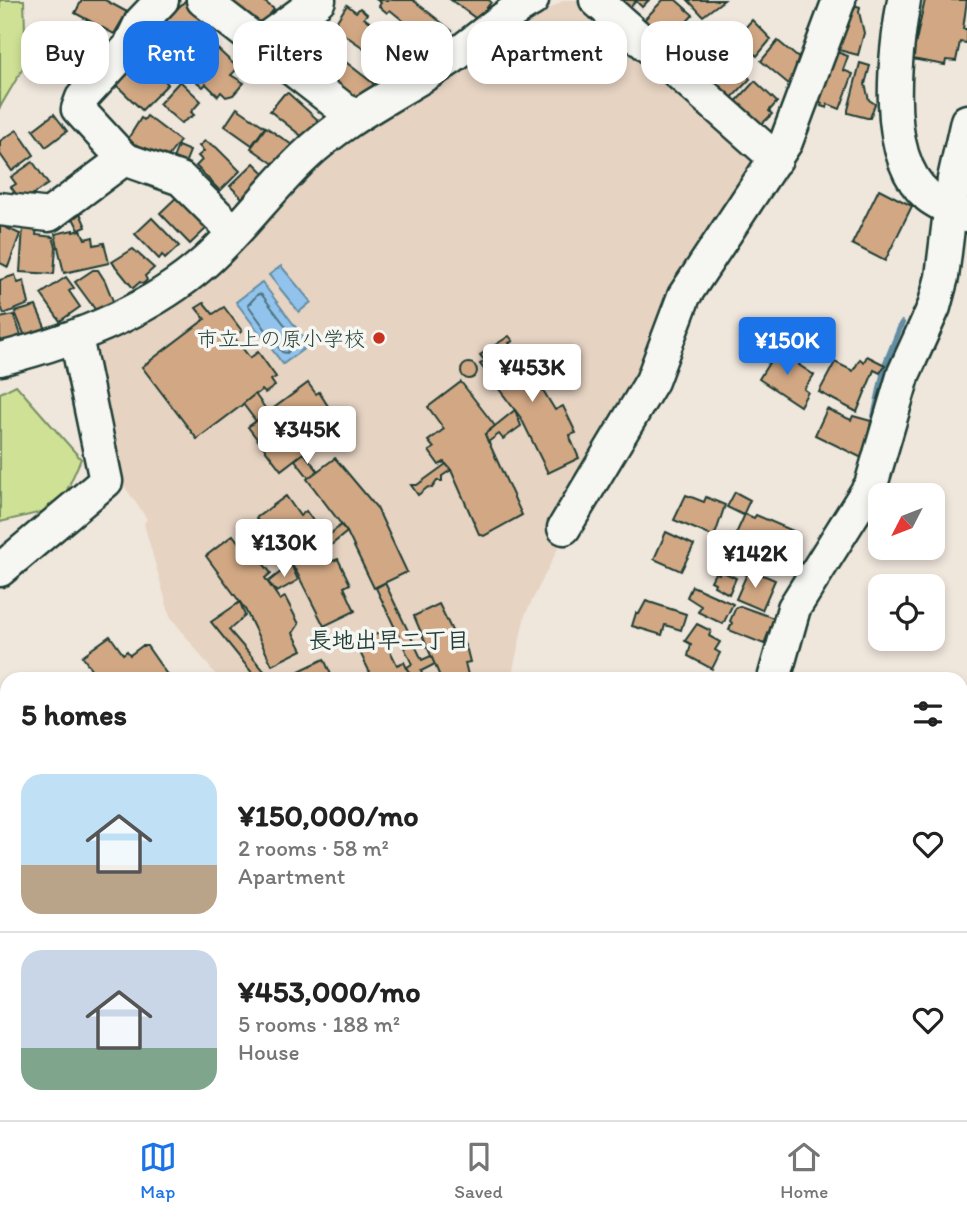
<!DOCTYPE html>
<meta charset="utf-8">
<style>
:root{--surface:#fff;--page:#f2f2f2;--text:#222;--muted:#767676;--line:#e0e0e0;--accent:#1a73e8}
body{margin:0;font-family:Itim,"Klee One",sans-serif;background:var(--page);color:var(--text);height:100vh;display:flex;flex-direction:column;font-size:26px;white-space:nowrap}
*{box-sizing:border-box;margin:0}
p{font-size:23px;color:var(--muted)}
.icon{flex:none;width:38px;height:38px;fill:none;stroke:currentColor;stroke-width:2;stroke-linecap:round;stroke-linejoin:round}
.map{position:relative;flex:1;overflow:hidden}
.panel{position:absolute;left:0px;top:672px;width:968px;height:448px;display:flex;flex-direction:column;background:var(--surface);border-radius:21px 21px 0 0;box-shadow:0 4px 10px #0003}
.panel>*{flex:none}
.top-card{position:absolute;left:21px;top:21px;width:926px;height:63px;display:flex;gap:14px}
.needle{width:46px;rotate:228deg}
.fabs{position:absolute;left:868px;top:483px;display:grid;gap:14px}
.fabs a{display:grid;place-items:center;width:77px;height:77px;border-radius:14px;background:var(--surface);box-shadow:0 4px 10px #0003;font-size:35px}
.price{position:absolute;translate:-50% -60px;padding:0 16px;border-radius:7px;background:#fff;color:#222;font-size:23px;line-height:46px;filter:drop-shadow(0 2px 4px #0008)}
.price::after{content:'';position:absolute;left:50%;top:42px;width:21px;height:16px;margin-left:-10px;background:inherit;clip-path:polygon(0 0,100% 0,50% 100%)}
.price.current{background:var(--accent);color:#fff}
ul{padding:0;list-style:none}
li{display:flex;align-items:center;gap:21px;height:175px;padding:0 21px}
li+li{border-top:2px solid var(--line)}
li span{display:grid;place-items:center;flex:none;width:196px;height:140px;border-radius:21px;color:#555}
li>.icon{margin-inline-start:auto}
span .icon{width:84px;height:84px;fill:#fffc;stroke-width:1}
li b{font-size:30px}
h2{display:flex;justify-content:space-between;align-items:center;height:84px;padding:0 21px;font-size:30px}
.tag{padding:0 24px;border-radius:21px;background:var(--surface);box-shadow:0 4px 10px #0003;font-size:24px;line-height:63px}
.tag.current{background:var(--accent);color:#fff}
.tabs{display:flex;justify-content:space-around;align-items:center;height:98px;border-top:2px solid var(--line);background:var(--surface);font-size:19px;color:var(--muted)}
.tabs a{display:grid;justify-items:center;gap:4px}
.tabs .current{color:var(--accent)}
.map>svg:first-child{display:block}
.built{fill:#e6d3c2}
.green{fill:#cfe195;stroke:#778f64;stroke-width:2}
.water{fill:#91c3ed;stroke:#638da3;stroke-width:2}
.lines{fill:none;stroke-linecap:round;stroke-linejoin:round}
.shore{stroke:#4d737e;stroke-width:2}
.stream{stroke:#638da3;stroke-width:6}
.river{stroke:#91c3ed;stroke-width:38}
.building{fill:#d2a884;stroke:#1f3d34;stroke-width:2}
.minor-casing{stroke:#1f3d34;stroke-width:37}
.minor{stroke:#f6f6f2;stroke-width:32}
.poi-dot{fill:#c8321e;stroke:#f6f6f2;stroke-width:2.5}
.labels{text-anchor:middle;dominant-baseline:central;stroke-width:7;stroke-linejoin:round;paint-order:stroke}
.poi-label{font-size:21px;fill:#1f3d34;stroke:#f6f6f2;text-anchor:end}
.neighbourhood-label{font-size:23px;font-weight:bold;fill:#1f3d34;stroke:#f6f6f2}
</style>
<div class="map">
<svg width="967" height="1120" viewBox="0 0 967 1120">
<rect width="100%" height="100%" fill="#efe6dc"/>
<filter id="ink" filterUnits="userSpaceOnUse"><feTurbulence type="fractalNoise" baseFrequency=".0143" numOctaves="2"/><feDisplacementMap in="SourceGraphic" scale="14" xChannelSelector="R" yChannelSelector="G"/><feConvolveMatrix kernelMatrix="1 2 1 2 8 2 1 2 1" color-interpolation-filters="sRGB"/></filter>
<g filter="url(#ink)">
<!-- built -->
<path class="built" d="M564,0H587L766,162L567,530L525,615L511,679H219L170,616L144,524L147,519L116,474L94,343L311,159Z"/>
<!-- green -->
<g class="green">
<path d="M0,0H24L26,63L0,107Z"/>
<path d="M16,385L81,459L59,508L0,522V393Z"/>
<path d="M0,779L7,789V1113H444L440,1120H0Z"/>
</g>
<!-- water -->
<g class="water">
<path d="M281,266L311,302L299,312L269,275Z"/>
<path d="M262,282L309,345L283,364L236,302Z"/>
</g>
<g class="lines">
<!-- shore -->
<path class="shore" d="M258,294L262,295L297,341L287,353L282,352L248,305Z"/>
<!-- stream -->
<path class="stream" d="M871,431L885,365L902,323"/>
<!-- river -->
<g class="river">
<path d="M961,1082L967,1072"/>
<path d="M937,1120L941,1113"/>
</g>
</g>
<!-- building -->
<g class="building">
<path d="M82,0H105L127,12L114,34L75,13Z"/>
<path d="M186,0L212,27L183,58L156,30Z"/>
<path d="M230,0H262L274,9L262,25Z"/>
<path d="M377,0H413L452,31L438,50L404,26L406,23L390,10L387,13L379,6L381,3Z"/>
<path d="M451,0H489L491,2L478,20Z"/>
<path d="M615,0H649L642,7L636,1L625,13Z"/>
<path d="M663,0H676L693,15L668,42L649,29L644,20Z"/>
<path d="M688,0H724L703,16Z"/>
<path d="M925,0H967L963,29H967V43L960,42L956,61L946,60L945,65L912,59Z"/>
<path d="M848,3L860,7L859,12L864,33L858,55L835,49Z"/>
<path d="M347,5L356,12L360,8L367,14L364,18L383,32L386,27L398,36L394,41L397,43L401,37L406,40L402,47L413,56L400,73L333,27Z"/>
<path d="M752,20L771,39L757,56L736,38Z"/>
<path d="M76,27L100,40L97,46L104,50L88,76L82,72L85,65L63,50Z"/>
<path d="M319,27L332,37L328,41L323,37L320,42L374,84L359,103L330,76L328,78L303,59L305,57L296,49L309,33L313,35Z"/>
<path d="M695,31L717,50L701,68L677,50Z"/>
<path d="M209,41L238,68L231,75L244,83L233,95L226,97L221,92L218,96L206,84L203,87L183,71L187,66L197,76L199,74L188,63Z"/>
<path d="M778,41L808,66L796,90L761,61Z"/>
<path d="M834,51L848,56L843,70L853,74L840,109L828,104L827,108L821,106L822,103L818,101Z"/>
<path d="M138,55L168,84L142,110L109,78Z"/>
<path d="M736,61L750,79L725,105L709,84Z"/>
<path d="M860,63L870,66L865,84L869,100L875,104L870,118H867L848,113V110Z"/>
<path d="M180,81L201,101L191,112L194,115L181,123L159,104Z"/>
<path d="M755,81L777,102L769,111L772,114L754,132L730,108Z"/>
<path d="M288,93L318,120L304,138L270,111L284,94Z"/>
<path d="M237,108L265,127L252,145L225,126Z"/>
<path d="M54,114L67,131L46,147L33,130Z"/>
<path d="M147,116L180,141L163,163L126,142L141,118L144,120Z"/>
<path d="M266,127L292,145L275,165L251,148Z"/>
<path d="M17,130L34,155L12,171L0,154V141Z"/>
<path d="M205,141L216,147L240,171L220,191L196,166L202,160L198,156L204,151L199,146Z"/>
<path d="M178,146L190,151L182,171L170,166Z"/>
<path d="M33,162L48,184L26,199L25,196L20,199L11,187L16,184L11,177Z"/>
<path d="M254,163L268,177L242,198L230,186Z"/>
<path d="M879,189L912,206L885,261L852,244Z"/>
<path d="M181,193L210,225L190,244L160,213Z"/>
<path d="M80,213L86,227L79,230L72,216Z"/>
<path d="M152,218L179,246L165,259L162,255L159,259L135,234Z"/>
<path d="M0,225L20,234L8,267L0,263Z"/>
<path d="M23,227L37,228L36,235L53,237L56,247L54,274L20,272Z"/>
<path d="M73,230V232L81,230L85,239L93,237L94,245L104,243L109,263L64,273L55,234Z"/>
<path d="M133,249L154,268L145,276L147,280L143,284L140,282L133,288L112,262Z"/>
<path d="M93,270H98L105,281L115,306L100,316L75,282Z"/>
<path d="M15,275L18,283L24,281L29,304L4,314L0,304V280Z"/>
<path d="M66,277L74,288L69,291L80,307L60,321L41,294Z"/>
<path d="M204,303L213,314L224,307L242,331L234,337L250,358L258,352L276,377L271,380L275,386L265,393L262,390L197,439L142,367L205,319L196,308Z"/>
<path d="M36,306L48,334L28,344L15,312Z"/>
<path d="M14,315L21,335L11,339L15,351L0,348V318Z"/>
<path d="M509,336L513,341L509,343L520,359L525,362L530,358L547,382L541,387L555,410L563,406L576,433L570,435L571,440L579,458L548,473L521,418L480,364L485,361L480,355Z"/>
<path d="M778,348L801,362L799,365L814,375L804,389L808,392L800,406L759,379Z"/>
<path d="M867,356L885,365L880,373L874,370L857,412L819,392L835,362L853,371L860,359L864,362Z"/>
<circle cx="469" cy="371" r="8"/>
<path d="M461,382L495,426L485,434L522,515L484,536L479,534L451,470L444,462L439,465L429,451L434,448L428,441L444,429L428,407Z"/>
<path d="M308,383L316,394L319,392L340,425L281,470L248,427Z"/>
<path d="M255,394L268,412L256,421L243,404Z"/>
<path d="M827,409L851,420L853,416L871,421L864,459L815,435Z"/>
<path d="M515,410L521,426L503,439L499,434L488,442L485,434Z"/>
<path d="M304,453L318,471L309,478L295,460Z"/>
<path d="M335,458L377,508L407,572L374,588L347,532L307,479Z"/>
<path d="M446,464L451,470L442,476V481H437L432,488L428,487L418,495L411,485H417Z"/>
<path d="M735,492L750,500L743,515L727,507Z"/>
<path d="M686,495L704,502L706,497L725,505L716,532L712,536L674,520Z"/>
<path d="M286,496L300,516L306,511L323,535L317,539L330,562L338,559L350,584L344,587L355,611L324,626L296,571L256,518Z"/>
<path d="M745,514L754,518L756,515L798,533L787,560L735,536Z"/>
<path d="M341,525L347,532L325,550L320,543Z"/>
<path d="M666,532L694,545L681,571L654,559Z"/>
<path d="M233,535L245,551L248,548L251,553L253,551L271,573L265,578L280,600L285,597L299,624L293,633L302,650L272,665L245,609L206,556Z"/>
<path d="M291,564L298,580L277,592L268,582Z"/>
<path d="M749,569L775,580L762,610L736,599Z"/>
<path d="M721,571L736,578L729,594L714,586L715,583L711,581L715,573L719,574Z"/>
<path d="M385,583L422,660L433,655L437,663L421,671L424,679H414L407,667L412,664L376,588Z"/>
<path d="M692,586L733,604L723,624L698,612L701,606L687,597Z"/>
<path d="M646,601L686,614L681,630L665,625L662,635L632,626L636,613L639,614Z"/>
<path d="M240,602L245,616L229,630L271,679H257L211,622Z"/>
<path d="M439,604L456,639L461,637L467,650L470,662L465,663L469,679H441L414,616Z"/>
<path d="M740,606L774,618L764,644L729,630L732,623L730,621L736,607Z"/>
<path d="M697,624L711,631L709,636L720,642L715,650L720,653L712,669L688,656L691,644L685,641Z"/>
<path d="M381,632L397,665L404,662L412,679H373L356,644Z"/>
<path d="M110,636L123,654L127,651L130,655L142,646H147L170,679H92L90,676L94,673L82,656Z"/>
<path d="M324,659L333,679H303L299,671Z"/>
</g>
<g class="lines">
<!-- minor casing -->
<g class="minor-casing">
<g id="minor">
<path d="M203,0L354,117"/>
<path d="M596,0L776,159"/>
<path d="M904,0C895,53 881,157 928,196C939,205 955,211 967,216"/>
<path d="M259,44L319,0"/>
<path d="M124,159L78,109L82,98L129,47L141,22L162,0"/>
<path d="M0,209L49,215L124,159L181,179L234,232"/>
<path d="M0,359C72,341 149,312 205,262C241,230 269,190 304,157C346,116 401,92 450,59C478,40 502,16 532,0"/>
<path d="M564,528L652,381L684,296L786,142L839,0"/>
<path d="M0,570L106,481L76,337"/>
<path d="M774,679L794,608L871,485L904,373L934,307L942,277L954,179L967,121"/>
<path d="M631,1120L637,1113"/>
</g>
</g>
<!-- minor -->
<use href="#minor" class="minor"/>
</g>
</g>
<!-- markers -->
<circle class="poi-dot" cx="379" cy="338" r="7"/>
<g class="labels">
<!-- poi labels -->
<g class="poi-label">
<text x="365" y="338">市立上の原小学校</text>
</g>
<!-- neighbourhood labels -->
<g class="neighbourhood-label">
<text x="389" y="640">長地出早二丁目</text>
</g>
</g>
</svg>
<div class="fabs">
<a><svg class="needle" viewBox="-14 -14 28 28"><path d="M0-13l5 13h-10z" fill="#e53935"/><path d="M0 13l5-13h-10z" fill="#767676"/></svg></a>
<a><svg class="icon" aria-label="locate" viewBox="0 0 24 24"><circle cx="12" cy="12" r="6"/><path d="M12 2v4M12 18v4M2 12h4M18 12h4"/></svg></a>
</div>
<b class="price current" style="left:787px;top:377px">¥150K</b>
<b class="price" style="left:532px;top:404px">¥453K</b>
<b class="price" style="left:307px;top:466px">¥345K</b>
<b class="price" style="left:284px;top:579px">¥130K</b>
<b class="price" style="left:755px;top:590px">¥142K</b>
<div class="top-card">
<a class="tag">Buy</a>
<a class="tag current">Rent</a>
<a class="tag">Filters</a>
<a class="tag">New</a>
<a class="tag">Apartment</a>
<a class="tag">House</a>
</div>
<section class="panel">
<h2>5 homes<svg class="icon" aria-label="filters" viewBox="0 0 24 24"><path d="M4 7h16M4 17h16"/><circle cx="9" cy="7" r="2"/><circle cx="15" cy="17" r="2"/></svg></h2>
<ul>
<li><span style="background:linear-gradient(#bfe0f5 65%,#b9a48a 0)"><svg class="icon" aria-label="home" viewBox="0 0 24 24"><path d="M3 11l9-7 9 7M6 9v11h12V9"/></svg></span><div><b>¥150,000/mo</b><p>2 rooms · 58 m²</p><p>Apartment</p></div><svg class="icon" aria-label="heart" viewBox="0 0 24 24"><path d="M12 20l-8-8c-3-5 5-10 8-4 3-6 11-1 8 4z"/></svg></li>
<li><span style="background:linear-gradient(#c9d6e8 70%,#7fa58c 0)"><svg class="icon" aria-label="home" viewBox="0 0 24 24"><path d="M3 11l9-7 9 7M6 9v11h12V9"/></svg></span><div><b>¥453,000/mo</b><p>5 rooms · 188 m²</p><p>House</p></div><svg class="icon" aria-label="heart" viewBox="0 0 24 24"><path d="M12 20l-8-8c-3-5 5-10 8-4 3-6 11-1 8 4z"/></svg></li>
</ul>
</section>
</div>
<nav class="tabs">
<a class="current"><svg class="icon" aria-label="map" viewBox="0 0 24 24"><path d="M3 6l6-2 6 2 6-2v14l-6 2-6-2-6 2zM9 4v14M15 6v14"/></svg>Map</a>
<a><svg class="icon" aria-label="saved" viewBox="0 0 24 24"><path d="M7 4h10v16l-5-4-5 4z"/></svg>Saved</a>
<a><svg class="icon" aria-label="home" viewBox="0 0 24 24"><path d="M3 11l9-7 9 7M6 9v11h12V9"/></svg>Home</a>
</nav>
